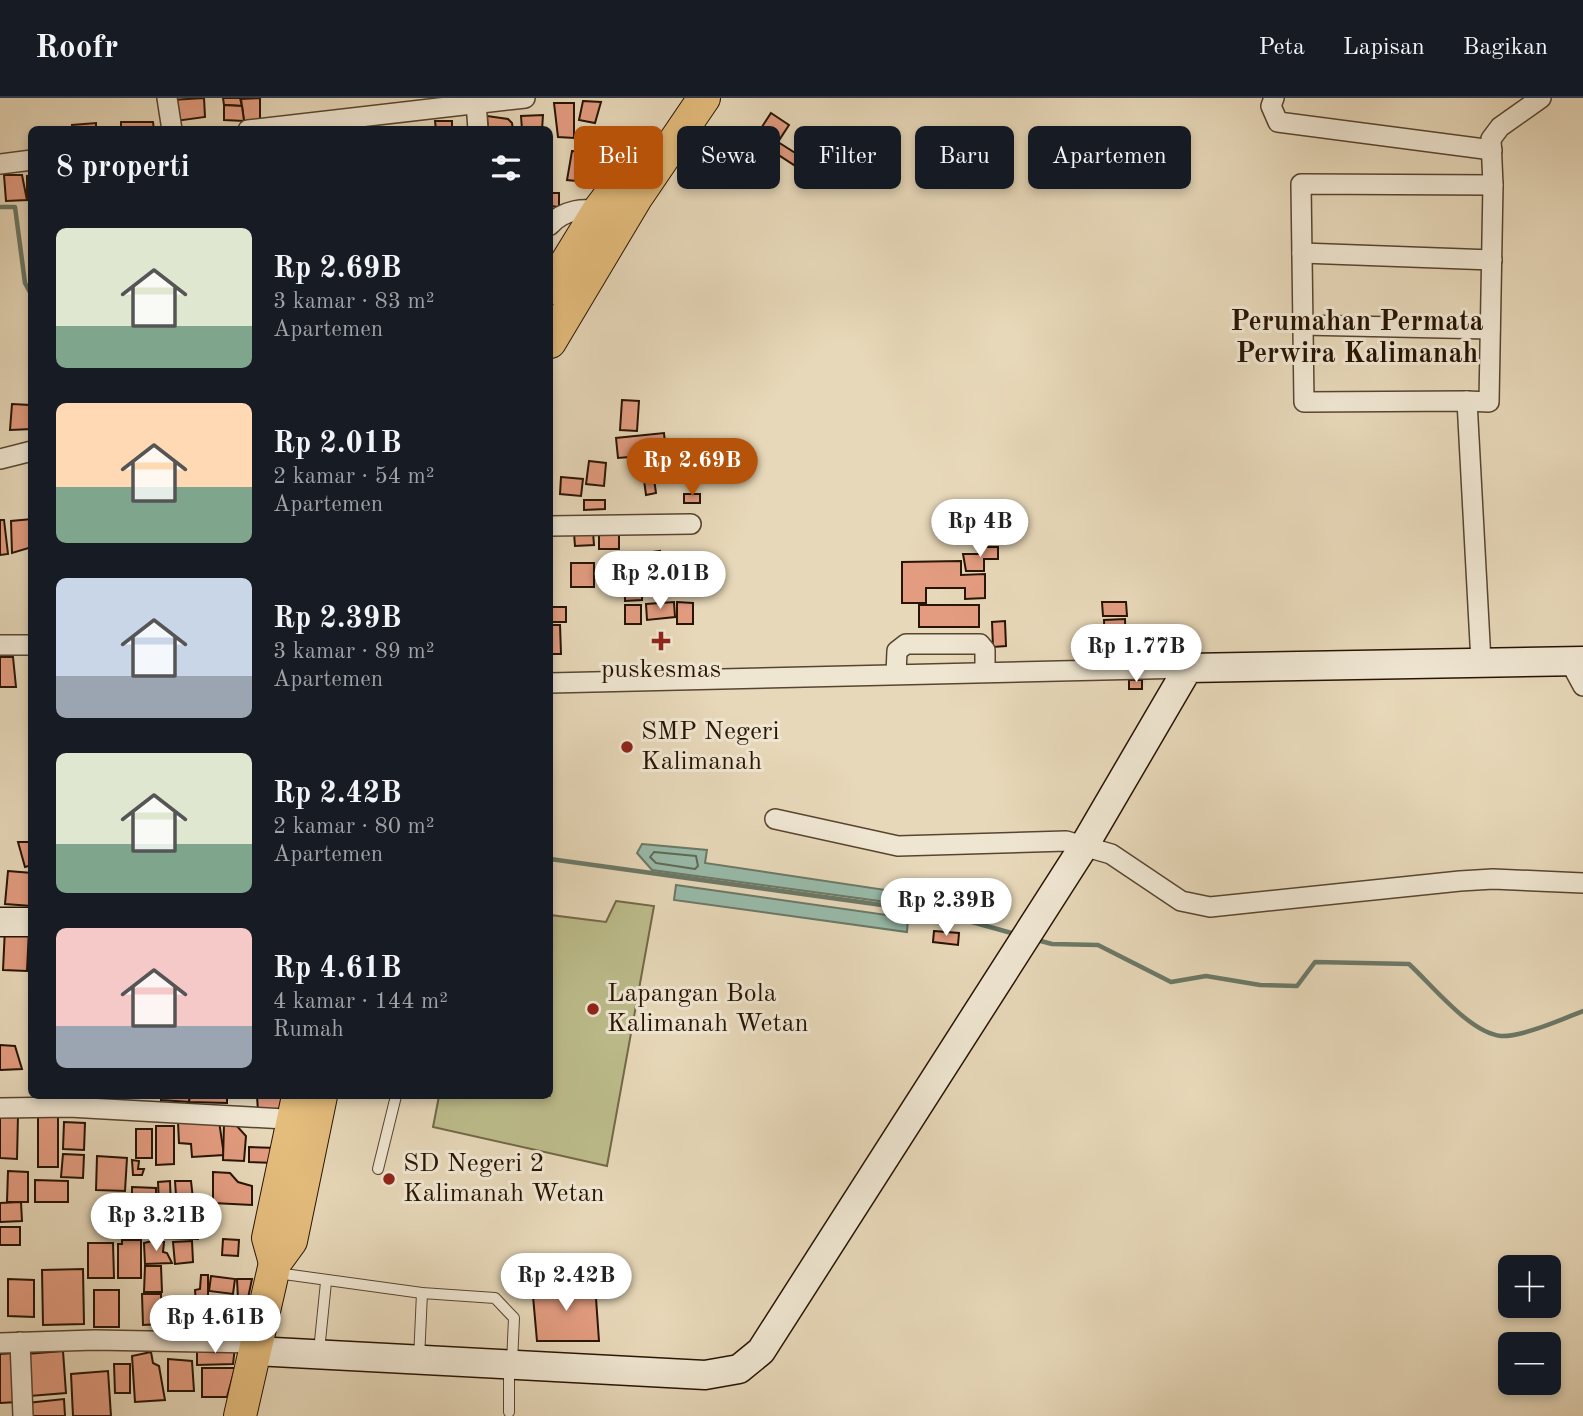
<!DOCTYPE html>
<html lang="id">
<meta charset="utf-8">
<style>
:root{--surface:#171b24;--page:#20242c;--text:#f1f3f6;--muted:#9ea1a6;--line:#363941;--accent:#b45309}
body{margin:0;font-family:"Old Standard TT",serif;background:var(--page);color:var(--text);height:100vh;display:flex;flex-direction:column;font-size:26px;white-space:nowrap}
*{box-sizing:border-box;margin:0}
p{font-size:23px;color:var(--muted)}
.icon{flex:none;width:38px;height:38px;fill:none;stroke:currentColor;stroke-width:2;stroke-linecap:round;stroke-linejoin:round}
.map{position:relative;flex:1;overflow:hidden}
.details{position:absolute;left:28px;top:28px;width:525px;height:973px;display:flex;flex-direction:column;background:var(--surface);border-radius:10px;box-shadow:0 4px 10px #0003}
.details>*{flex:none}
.hud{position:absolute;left:574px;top:28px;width:665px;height:63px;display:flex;gap:14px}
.controls{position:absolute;left:1498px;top:1157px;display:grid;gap:14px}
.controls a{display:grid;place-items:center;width:63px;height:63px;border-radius:10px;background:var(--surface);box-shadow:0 4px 10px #0003;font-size:35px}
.price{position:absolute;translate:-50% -60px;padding:0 16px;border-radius:24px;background:#fff;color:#222;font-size:23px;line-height:46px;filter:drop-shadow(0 2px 4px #0008)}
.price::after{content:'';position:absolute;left:50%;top:42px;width:21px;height:16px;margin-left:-10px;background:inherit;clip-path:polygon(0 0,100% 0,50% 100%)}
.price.active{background:var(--accent);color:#fff}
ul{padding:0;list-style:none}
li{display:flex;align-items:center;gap:21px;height:175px;padding:0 28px}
li span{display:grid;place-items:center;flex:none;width:196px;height:140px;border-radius:10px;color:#555}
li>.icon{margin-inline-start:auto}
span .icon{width:84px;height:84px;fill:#fffc;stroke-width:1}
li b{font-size:30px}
h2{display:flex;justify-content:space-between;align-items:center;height:84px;padding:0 28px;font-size:30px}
.pill{padding:0 24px;border-radius:10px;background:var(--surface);box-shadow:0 4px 10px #0003;font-size:24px;line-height:63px}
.pill.active{background:var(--accent);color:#fff}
header{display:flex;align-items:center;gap:42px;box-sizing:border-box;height:98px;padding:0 35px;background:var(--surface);border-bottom:2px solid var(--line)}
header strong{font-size:33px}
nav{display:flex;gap:38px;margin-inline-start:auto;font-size:24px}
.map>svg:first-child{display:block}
.green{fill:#bcbc8b;stroke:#726847;stroke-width:2}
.water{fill:#98bbaa;stroke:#6b7867;stroke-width:2}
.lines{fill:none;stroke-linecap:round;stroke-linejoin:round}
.shore{stroke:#606856;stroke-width:2}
.stream{stroke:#6b7867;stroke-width:4.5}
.building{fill:#e39c80;stroke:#281403;stroke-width:2}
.lane-casing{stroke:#584530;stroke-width:12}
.street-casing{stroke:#584530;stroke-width:22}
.secondary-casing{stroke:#281403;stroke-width:31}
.primary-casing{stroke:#281403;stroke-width:34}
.lane{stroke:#efe6d2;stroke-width:10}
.street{stroke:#efe6d2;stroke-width:19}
.secondary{stroke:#efe6d2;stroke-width:28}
.primary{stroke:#e4bc7c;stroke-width:32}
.poi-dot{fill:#8f2418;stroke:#efe6d2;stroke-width:2.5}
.labels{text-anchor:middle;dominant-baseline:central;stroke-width:6;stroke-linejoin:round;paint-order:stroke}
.poi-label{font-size:26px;fill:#281403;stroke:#efe6d2;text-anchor:start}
.neighbourhood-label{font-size:28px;font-weight:bold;fill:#281403;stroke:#efe6d2}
</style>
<header>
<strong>Roofr</strong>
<nav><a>Peta</a><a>Lapisan</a><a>Bagikan</a></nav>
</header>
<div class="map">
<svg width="1583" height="1318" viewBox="0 0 1583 1318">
<rect width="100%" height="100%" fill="#e7d8b9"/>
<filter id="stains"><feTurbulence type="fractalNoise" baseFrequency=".00286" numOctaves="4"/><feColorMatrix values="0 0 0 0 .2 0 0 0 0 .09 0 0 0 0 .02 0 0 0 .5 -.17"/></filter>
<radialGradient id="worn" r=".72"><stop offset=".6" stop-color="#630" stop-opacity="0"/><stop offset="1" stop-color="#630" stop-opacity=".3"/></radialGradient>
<!-- green -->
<path class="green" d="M616,803L654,808L607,1068L433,1029L439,998H550V817L606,824Z"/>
<!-- water -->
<g class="water">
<path d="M642,746L707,752L705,765L939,800L938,811L652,772L637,755Z"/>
<path d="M676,787L908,820L907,834L674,802Z"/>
</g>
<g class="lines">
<!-- shore -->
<path class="shore" d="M654,754L696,758L698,768L695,771L656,765L650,759Z"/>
<!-- stream -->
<g class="stream">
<path d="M0,109H15L25,185L32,198"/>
<path d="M550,761L940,815L1015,836"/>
<path d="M1037,842L1052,846L1098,847L1171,884L1206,878L1260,887L1297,888L1315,864L1409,866C1432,887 1470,935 1501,938C1522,939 1563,921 1583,913"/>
</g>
</g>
<!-- building -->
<g class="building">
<path d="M204,0L205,19L176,23L171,2Z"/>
<path d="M223,0H240L242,8L224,7Z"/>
<path d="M260,0V22L244,23L241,1Z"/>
<path d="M583,3L601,4L595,25L579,22Z"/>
<path d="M554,5H574V40L558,39Z"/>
<path d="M224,7L242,8L244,23L224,22Z"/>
<path d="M771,15L789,27L778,44L800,58L794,67L754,41Z"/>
<path d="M543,17L542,32H522L521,18Z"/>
<path d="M487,18L508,21L512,25L513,32H488Z"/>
<path d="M435,23H452V32H436Z"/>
<path d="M121,24H153L154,32H121Z"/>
<path d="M96,25V32H72V27Z"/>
<path d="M572,53L604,57L597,85L567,82Z"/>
<path d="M550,76L551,95H559V109L550,108Z"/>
<path d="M4,77H22L27,102L6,103Z"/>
<path d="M27,78H32V101L27,102Z"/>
<path d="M622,302L639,303L637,333L620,332Z"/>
<path d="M12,306L30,307L32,331L10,332Z"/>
<path d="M664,335L666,356L618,360L616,340Z"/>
<path d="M679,357L681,375L661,377L659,359Z"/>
<path d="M589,363L606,365L604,388L586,386Z"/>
<path d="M561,379L583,381L581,398L560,396Z"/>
<path d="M654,381L656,395L646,397L644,382Z"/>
<rect x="684" y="396" width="16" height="9"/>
<path d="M584,402H605V411L584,412Z"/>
<path d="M997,408L999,442L978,443L977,409Z"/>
<path d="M32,421V449L12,455L11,423Z"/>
<path d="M0,422H4L8,456L0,457Z"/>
<path d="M593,434L594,447L575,448L574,435Z"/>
<rect x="599" y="436" width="20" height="15"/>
<path d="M980,449H998V461H984V473H966L963,456H980Z"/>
<path d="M660,453L661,470L646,471L645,455Z"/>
<path d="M701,463L702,484L667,485L666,464Z"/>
<path d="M961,463V477L985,476V500L965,501V490H926V505H902V464Z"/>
<rect x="571" y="465" width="23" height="24"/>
<path d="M625,476H642V502L625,503Z"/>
<path d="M674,504L675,519L647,522L646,506Z"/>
<path d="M677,504L693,505V526H677Z"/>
<path d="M1102,504H1126L1127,518H1103Z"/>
<rect x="625" y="507" width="16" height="19"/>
<rect x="919" y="507" width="60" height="22"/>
<rect x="550" y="509" width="16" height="15"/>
<path d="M1125,521L1126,554L1105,555L1104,522Z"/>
<path d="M1005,523L1006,548L993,549L992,524Z"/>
<path d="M550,527H560L561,556H550Z"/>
<path d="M0,559H13L16,589H0Z"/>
<rect x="1129" y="582" width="13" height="9"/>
<path d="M18,744H32V767L25,769Z"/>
<path d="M8,773L32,775V808L5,806Z"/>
<path d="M5,830L29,831L27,873L3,872Z"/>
<path d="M934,833L959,835L958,847L933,844Z"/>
<path d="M0,947L15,948L22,971L0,972Z"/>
<path d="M161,998H190L189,1004L161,1002Z"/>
<path d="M190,998H227V1005L189,1004Z"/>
<path d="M257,998H291L290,1017L258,1013Z"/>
<path d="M0,1017H18L17,1061L0,1060Z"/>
<rect x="38" y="1018" width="20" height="51"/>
<path d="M219,1023L224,1057L192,1059L191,1046L179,1045L178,1024Z"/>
<path d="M64,1024L85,1025L84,1052L63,1051Z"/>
<path d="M224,1026L236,1027L246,1038L244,1063L223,1062Z"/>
<path d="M156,1028H174V1066L156,1067Z"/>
<rect x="136" y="1031" width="16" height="29"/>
<path d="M249,1049L277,1050L276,1065L249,1064Z"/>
<path d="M63,1056L84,1057L83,1080L61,1079Z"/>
<path d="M97,1058L127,1060L125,1093L96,1092Z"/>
<path d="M132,1062L139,1063L138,1071H144L142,1077H133Z"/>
<path d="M8,1073L28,1074V1104H7Z"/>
<path d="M213,1074L230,1075L238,1084L252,1088V1107L213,1105Z"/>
<path d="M35,1082L68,1083V1104H35Z"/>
<path d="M170,1083L171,1109L159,1110L158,1084Z"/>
<path d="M175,1083H191L193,1101L201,1103L203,1112H177Z"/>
<path d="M132,1089L156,1090V1110H132Z"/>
<path d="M21,1104L22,1123L0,1124V1105Z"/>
<path d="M100,1106L125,1107L124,1135L99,1134Z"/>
<path d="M131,1112L147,1113V1139H130Z"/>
<path d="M166,1113H184L183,1128L198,1129V1141L155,1140L157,1116L164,1115Z"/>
<rect x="0" y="1129" width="20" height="18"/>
<path d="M223,1141L239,1142L238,1158L222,1157Z"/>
<path d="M122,1142H141V1180H118V1146H122Z"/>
<path d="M152,1143L164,1144L163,1154L167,1155L172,1165L145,1166L144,1145Z"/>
<path d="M192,1143L193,1164L175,1166L173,1144Z"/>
<path d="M88,1145H113L114,1180H88Z"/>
<path d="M145,1168H161L162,1194H144Z"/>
<path d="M83,1171L84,1226L43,1227L42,1172Z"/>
<path d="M201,1177H208V1205H196L195,1192L200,1191Z"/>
<path d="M211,1178L235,1181L233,1196L209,1193Z"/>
<path d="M8,1181L34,1182V1219L8,1218Z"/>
<path d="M237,1181H252L248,1200L238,1201Z"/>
<path d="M595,1186L599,1243H537L532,1187Z"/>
<rect x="94" y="1192" width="25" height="37"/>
<path d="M142,1196H161L162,1226L143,1227Z"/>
<rect x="168" y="1200" width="24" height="27"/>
<path d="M197,1248L235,1249L233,1266L197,1267Z"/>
<path d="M63,1253L66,1295L30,1298L26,1256Z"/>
<path d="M151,1254L153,1265L159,1268L165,1302L135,1304L132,1258Z"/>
<path d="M14,1255L17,1304L0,1305V1256Z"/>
<path d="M168,1261L192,1263L194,1293H168Z"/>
<path d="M114,1266H130V1295H115Z"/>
<path d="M202,1270H235L227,1299H202Z"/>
<path d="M108,1273L111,1318H73L71,1276Z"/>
<path d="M64,1301L65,1318H28L27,1305Z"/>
</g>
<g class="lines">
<!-- lane casing -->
<g class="lane-casing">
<g id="lane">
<path d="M378,1071L396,998"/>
<path d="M277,1175L422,1195L495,1200L514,1220L512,1265"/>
<path d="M319,1253L326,1184"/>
<path d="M419,1261L422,1195"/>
<path d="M509,1270V1314"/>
</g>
</g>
<!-- street casing -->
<g class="street-casing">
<g id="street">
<path d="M167,0L172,32"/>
<path d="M1274,0L1271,8L1278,24L1492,52"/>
<path d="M476,4L478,32"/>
<path d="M248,32L525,0"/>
<path d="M0,66L32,62"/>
<path d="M550,127C562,113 586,107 603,116"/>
<path d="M1302,155L1492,162"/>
<path d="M1302,227L1490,231"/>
<path d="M1467,303L1489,304L1493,87L1491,41L1500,29L1541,0"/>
<path d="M0,361L32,353"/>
<path d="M550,428L691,426"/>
<path d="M0,547H32"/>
<path d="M1481,564L1467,303L1304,304L1301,86L1493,87"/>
<path d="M1570,564L1583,588"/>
<path d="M896,576L897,553L906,546H980L985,552V574"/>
<path d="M550,585L1188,570"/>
<path d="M775,721L898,748L1066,743L1111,756L1181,803L1210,809L1460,783L1493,781L1583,785"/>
<path d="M0,1010L69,1009L303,1022"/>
<path d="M20,1244L23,1318"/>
<path d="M0,1245L95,1242L257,1245"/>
</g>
</g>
<!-- secondary casing -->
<g class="secondary-casing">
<g id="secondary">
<path d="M0,824H32"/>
<path d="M255,1253L705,1277L739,1271L761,1253L1084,748L1188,570L1583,563"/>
</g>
</g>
<!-- primary casing -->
<g class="primary-casing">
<g id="primary">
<path d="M550,191L598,113L637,62"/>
<path d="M550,244L636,100L704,0"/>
<path d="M275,1165L268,1140L298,998"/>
<path d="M240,1318L275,1165L291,1143L321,998"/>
</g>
</g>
<!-- lane -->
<use href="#lane" class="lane"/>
<!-- street -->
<use href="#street" class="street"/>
<!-- secondary -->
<use href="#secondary" class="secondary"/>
<!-- primary -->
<use href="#primary" class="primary"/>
</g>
<!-- markers -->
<g class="poi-dot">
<path d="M657.5 532.5h7v7h7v7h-7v7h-7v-7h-7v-7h7z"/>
<circle cx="627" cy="649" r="7"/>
<circle cx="593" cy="911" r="7"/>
<circle cx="389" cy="1081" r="7"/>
</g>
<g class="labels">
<!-- poi labels -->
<g class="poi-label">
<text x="661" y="572" text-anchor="middle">puskesmas</text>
<text x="641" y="634">SMP Negeri<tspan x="641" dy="30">Kalimanah</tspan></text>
<text x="607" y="896">Lapangan Bola<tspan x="607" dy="30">Kalimanah Wetan</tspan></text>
<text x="403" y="1066">SD Negeri 2<tspan x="403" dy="30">Kalimanah Wetan</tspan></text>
</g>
<!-- neighbourhood labels -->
<g class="neighbourhood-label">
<text x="1357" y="225">Perumahan Permata<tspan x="1357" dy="32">Perwira Kalimanah</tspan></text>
</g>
</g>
<rect width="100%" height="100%" filter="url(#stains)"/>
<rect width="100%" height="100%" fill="url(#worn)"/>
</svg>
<div class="controls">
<a>+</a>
<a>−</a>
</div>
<b class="price active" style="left:692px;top:400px">Rp 2.69B</b>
<b class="price" style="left:980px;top:461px">Rp 4B</b>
<b class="price" style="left:660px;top:513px">Rp 2.01B</b>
<b class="price" style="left:1136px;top:586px">Rp 1.77B</b>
<b class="price" style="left:946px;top:840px">Rp 2.39B</b>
<b class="price" style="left:156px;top:1155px">Rp 3.21B</b>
<b class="price" style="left:566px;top:1215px">Rp 2.42B</b>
<b class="price" style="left:215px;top:1257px">Rp 4.61B</b>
<div class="hud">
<a class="pill active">Beli</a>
<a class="pill">Sewa</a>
<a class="pill">Filter</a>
<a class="pill">Baru</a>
<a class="pill">Apartemen</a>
</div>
<section class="details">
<h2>8 properti<svg class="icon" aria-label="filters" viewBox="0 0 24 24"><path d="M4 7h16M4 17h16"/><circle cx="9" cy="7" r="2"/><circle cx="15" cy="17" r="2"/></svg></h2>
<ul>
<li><span style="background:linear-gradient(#dfe7d0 70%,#7fa58c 0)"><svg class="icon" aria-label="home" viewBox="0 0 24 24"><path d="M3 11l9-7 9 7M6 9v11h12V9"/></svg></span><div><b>Rp 2.69B</b><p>3 kamar · 83 m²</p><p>Apartemen</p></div></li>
<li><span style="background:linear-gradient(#ffd9b3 60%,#7fa58c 0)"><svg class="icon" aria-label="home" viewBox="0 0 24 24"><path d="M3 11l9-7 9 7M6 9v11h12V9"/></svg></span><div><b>Rp 2.01B</b><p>2 kamar · 54 m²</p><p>Apartemen</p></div></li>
<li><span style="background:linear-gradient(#c9d6e8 70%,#9aa5b1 0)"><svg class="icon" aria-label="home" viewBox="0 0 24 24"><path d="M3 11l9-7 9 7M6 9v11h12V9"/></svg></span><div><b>Rp 2.39B</b><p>3 kamar · 89 m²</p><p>Apartemen</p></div></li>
<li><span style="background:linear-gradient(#dfe7d0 65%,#7fa58c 0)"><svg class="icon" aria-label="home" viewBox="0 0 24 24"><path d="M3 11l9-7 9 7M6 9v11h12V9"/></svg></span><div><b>Rp 2.42B</b><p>2 kamar · 80 m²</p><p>Apartemen</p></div></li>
<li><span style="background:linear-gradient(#f6c9c9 70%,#9aa5b1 0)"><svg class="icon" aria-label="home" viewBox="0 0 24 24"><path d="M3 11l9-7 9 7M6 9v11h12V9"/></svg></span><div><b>Rp 4.61B</b><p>4 kamar · 144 m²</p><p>Rumah</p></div></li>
</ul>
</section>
</div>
